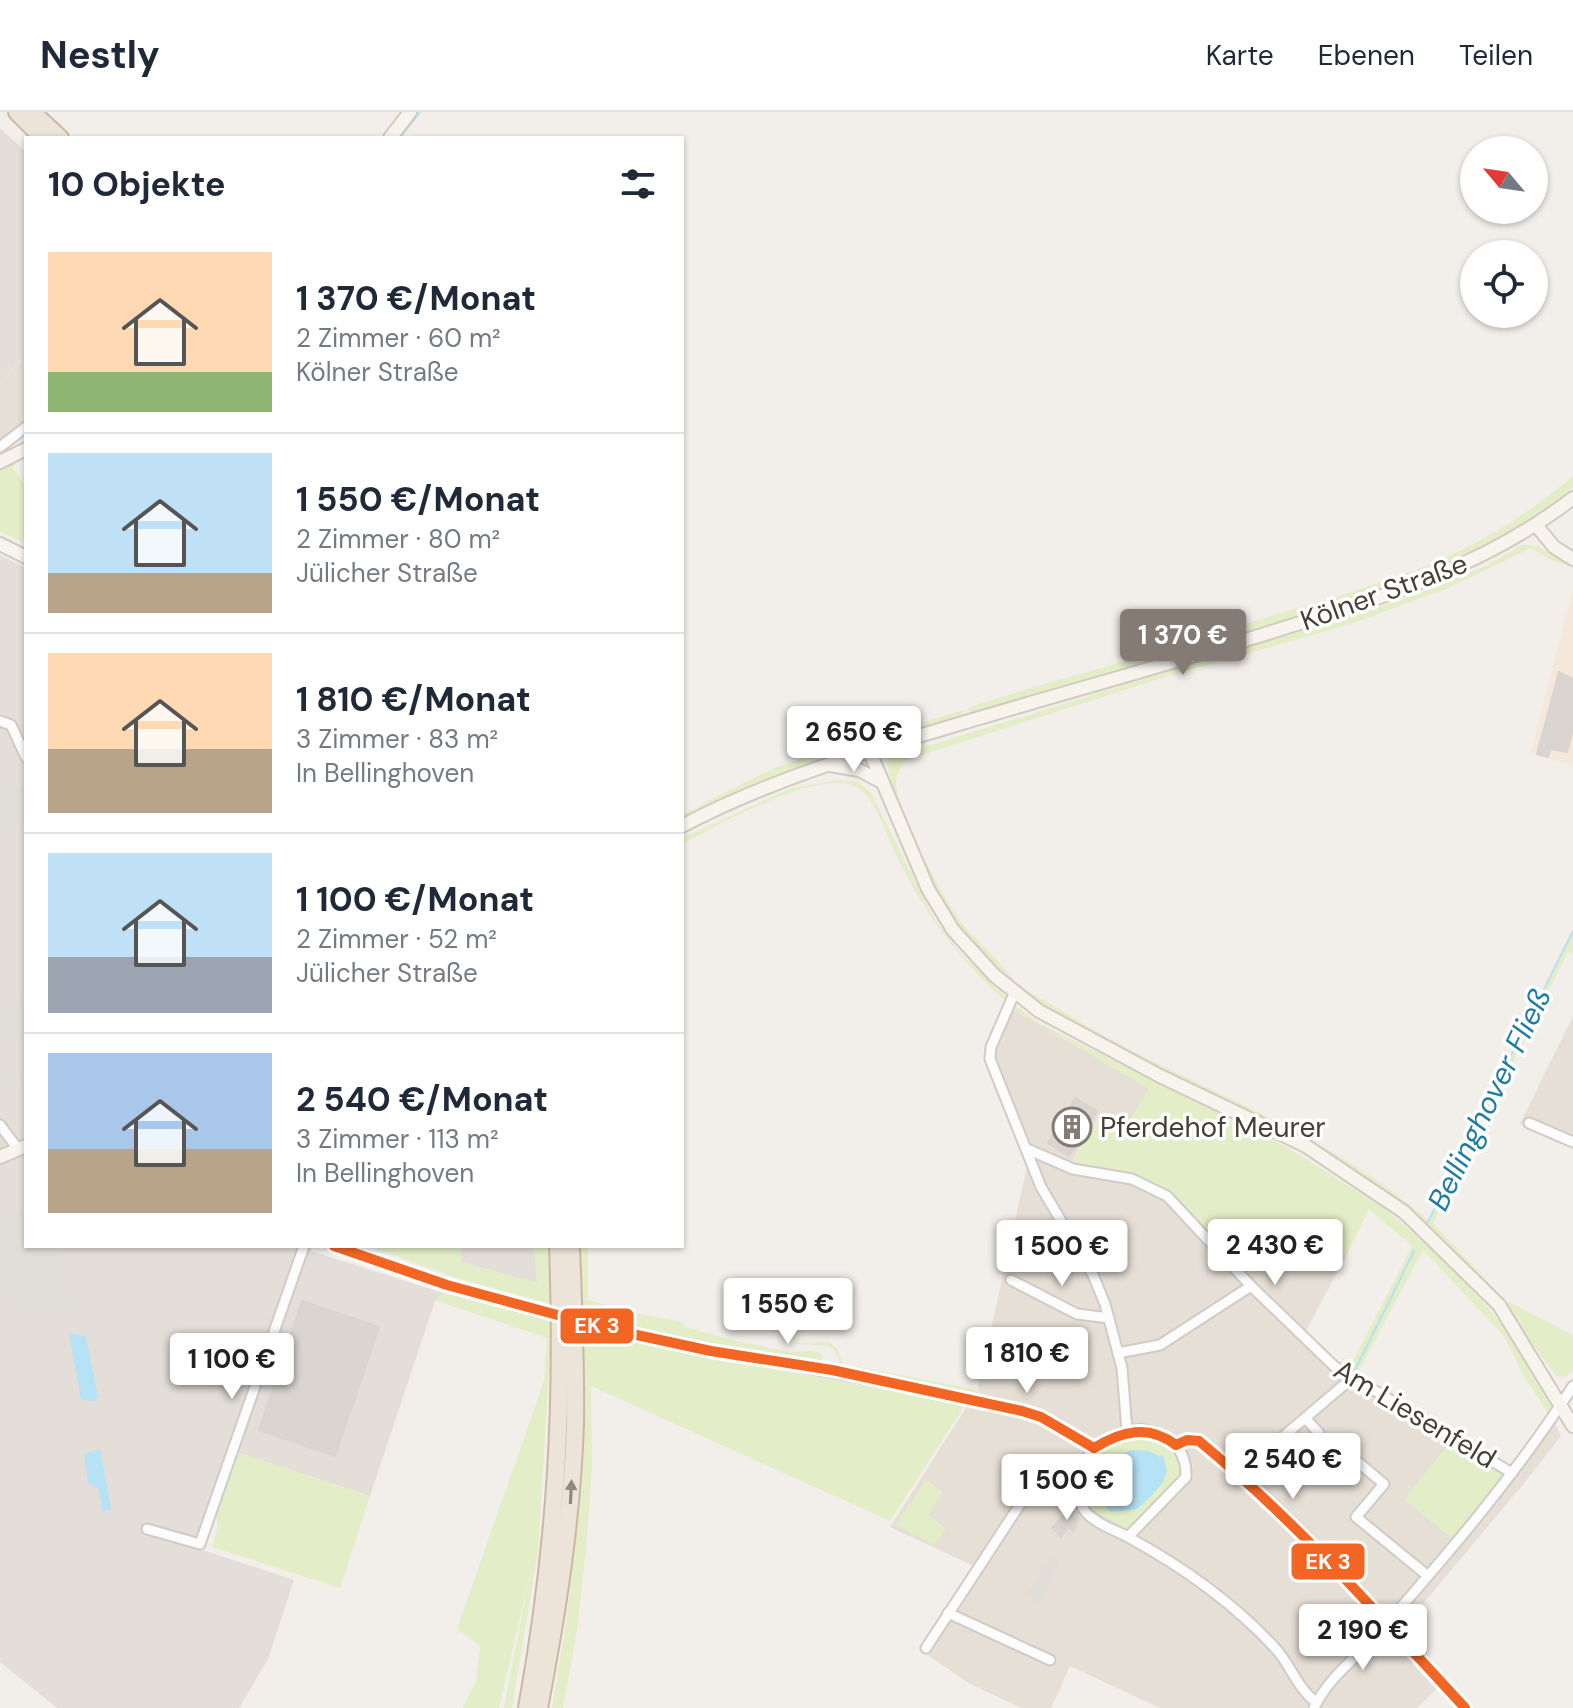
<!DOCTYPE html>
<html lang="de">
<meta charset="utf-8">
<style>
:root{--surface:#fff;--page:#f6f6f7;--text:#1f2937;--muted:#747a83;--line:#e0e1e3;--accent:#847c74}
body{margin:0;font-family:"DM Sans",sans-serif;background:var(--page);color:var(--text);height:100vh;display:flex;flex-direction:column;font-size:30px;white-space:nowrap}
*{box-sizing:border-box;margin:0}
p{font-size:26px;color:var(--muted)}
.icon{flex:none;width:44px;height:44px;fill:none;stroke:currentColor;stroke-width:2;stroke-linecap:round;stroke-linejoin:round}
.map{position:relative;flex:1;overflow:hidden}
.panel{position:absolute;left:24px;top:24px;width:660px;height:1112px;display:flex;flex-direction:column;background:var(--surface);border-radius:0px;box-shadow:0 2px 6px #0004}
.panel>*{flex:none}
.needle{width:52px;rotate:299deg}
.tools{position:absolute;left:1460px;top:24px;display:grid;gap:16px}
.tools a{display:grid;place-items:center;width:88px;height:88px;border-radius:50%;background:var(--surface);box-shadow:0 2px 6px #0004;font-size:40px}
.price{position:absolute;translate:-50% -68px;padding:0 18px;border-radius:8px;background:#fff;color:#222;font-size:26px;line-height:52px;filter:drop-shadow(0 2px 4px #0008)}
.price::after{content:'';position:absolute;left:50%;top:48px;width:24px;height:18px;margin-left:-12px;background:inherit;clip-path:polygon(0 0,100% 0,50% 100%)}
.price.selected{background:var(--accent);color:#fff}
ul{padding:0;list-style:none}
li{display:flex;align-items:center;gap:24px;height:200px;padding:0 24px}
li+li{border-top:2px solid var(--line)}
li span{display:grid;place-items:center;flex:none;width:224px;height:160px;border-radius:0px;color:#555}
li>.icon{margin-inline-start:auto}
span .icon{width:96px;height:96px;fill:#fffc;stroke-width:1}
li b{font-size:34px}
h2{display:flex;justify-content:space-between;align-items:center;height:96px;padding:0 24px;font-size:34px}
header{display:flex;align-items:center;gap:48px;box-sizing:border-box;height:112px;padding:0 40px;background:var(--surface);border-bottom:2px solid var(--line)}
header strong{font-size:38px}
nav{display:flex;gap:44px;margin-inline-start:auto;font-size:28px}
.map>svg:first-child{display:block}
.residential{fill:#e6dfd6}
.commercial{fill:#f6e7db}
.industrial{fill:#e4ded9}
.green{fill:#e3edc7;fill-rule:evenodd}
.parking{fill:#e1ddd8}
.water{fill:#b5e2f4}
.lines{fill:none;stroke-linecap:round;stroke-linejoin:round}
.stream{stroke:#b5e2f4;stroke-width:2}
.building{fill:#dad5d0;stroke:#dad4cf;stroke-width:2}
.street-casing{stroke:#d0cbc7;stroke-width:13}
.secondary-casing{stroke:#d3cbc1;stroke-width:16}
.highway-casing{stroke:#ccb8a2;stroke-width:20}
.street{stroke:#fdfcfc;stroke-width:9}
.secondary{stroke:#f7f4ee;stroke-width:12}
.highway{stroke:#ece3d9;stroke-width:16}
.street-bridge-casing{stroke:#d0cbc7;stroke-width:13;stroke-linecap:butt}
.street-bridge{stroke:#fdfcfc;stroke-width:9}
.bus-1-casing{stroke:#fff;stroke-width:16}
.bus-1{stroke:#f26522;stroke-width:10}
.oneway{fill:#92887e}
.labels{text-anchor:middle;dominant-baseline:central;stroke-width:7;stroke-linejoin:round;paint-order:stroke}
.street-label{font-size:28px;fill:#483e34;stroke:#fff}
.poi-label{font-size:28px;fill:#483e34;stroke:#fff;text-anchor:start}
.water-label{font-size:30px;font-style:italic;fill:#1f7da5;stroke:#fff}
.line-badge{stroke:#fff;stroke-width:3}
.badge-label{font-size:22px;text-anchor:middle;font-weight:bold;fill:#fff}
</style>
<header>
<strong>Nestly</strong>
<nav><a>Karte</a><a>Ebenen</a><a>Teilen</a></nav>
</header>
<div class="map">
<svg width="1573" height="1596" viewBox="0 0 1573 1596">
<rect width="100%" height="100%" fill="#f2eeea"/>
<!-- residential -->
<g class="residential">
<path d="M22,247L26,251V309L0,329V270Z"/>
<path d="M1011,896L1150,977L1125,1016L1101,1002L1067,1057L1140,1073L1176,1095L1247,1168L1282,1107L1346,1144L1301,1228L1329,1256L1452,1329L1404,1387L1453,1427H1461L1553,1307L1561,1324L1525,1370L1401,1518L1398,1521L1388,1509L1384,1520L1436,1577L1417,1596H1160L1070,1554L1051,1596H1022L970,1572L926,1542L980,1457L890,1415L968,1293L974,1294L1028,1050L994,948L995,935Z"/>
<path d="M1573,904V1035L1520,1012Z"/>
</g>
<!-- commercial -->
<path class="commercial" d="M1573,477V654L1531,641Z"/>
<!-- industrial -->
<g class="industrial">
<path d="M0,16L26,40V251L21,247L0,270Z"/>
<path d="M0,443L26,456V1134H312L311,1139L443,1181L435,1189L370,1384L236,1340L197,1436L294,1468L268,1547L239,1596H57L0,1550Z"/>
<path d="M460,1134H534L538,1171L461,1150Z"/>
</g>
<!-- green -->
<g class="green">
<path d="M21,341L13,357L26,373V432L0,419V353Z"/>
<path d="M1573,364V375L1568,380L1511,421L1455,451L1389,477L977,601L969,599L968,596C1026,576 1085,561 1144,544C1191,531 1237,514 1284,500C1401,466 1477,445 1573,364Z"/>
<path d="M1521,433H1536L1573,456L1549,447L1531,436L1448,476L1351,512L1168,564L906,648C901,654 896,662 896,670C896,700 946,792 966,816C978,830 1008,856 1015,871H1010C992,852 970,833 955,812C932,780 883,683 889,646L1413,484L1488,453Z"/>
<path d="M852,594L865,617L880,623L964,598L959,607L870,631Z"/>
<path d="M858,617L863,630L859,635L755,672L682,709V703C712,687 742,671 773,657C801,645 838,641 858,617Z"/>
<path d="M839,668L858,670L871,681L932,803L961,842L1010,888L1008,892C955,842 928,807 895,741C886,722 875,683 854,674C814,658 719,713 682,732V726L789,677Z"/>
<path d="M1573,820V842L1568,840L1559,858L1433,1111L1505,1188L1573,1223V1259L1565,1265L1556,1264L1525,1221L1475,1160L1381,1078L1320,1038L1095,925L1018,878L1020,874C1062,899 1104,925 1148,947C1246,995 1345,1036 1428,1108Z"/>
<path d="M1013,892L1039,911L1288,1036L1381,1094L1440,1144L1485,1192L1517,1232L1531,1261L1553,1297L1549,1303L1522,1261L1505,1225L1423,1138L1355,1266L1347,1261L1412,1134L1369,1097L1346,1144L1282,1107L1247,1168L1151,1073L1070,1053L1102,1002L1125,1016L1149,977L1011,896Z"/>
<path d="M368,1134H460L462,1150L537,1171L534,1134H547L551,1192L456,1166Z"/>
<path d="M581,1134H588V1188L633,1201L683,1210V1214C716,1225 750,1232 784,1239C797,1241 810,1237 822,1242L823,1251L806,1252L707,1232L582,1201Z"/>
<path d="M443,1181L552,1209L538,1439L512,1596H504L531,1456L499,1596H463L476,1569L480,1534L457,1517L544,1269L547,1226L435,1188Z"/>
<path d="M583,1217L673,1238L965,1293L890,1409L591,1274L592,1357L586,1436L577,1518L563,1596H552C574,1471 587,1345 583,1217Z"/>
<path d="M829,1230L837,1237L843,1252L978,1278L977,1281L842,1255L835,1239L829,1234L786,1231Z"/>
<path d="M1136,1323L1172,1336L1179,1351V1366L1133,1413L1124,1416L1087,1394C1071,1359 1102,1326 1136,1323ZM1160,1345L1167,1359L1152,1383L1136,1397L1110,1400L1102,1387L1101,1371L1096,1369L1104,1363Z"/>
<path d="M1452,1329L1504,1360L1505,1365L1453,1427L1404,1387Z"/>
<path d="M236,1340L370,1384L340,1476L212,1435L218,1414L215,1402Z"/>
<path d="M926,1368L943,1380L928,1403L946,1416L935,1433L895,1413Z"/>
</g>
<!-- parking -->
<g class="parking">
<path d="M22,673L26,678V711L0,723V683Z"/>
<path d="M21,885L26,896V923L3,935L19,973L0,982V895Z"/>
<path d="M26,1096V1134H56L83,1206H12L0,1176V1108Z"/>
<path d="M1050,1445L1059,1451L1039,1494L1027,1482Z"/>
</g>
<!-- water -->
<g class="water">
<path d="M69,1221L86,1225L98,1285L95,1289L81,1288Z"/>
<path d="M100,1337L111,1397L102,1399L99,1377L88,1371L84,1342Z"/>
<path d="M1130,1338L1149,1339L1160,1345L1163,1343L1167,1359L1163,1370L1152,1383L1137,1397L1110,1400L1100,1386L1101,1371L1096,1369L1111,1349Z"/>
</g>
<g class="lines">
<!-- stream -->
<g class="stream">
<path d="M400,26L420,0"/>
<path d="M1427,1112L1573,819"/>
<path d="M1354,1260L1414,1139"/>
</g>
</g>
<!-- building -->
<g class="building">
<path d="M1559,560L1573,567V617L1567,640L1551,637L1548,645L1537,642Z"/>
<path d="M1075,986L1097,999L1069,1044L1048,1031Z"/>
<path d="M302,1189L379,1215L335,1344L259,1318Z"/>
<path d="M1072,1395L1079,1406L1073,1419L1069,1415L1061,1424L1052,1416Z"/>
</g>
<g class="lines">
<!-- street casing -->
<g class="street-casing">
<g id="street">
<path d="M0,335L26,315"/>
<path d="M0,609L11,613L26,645"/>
<path d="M1014,882L991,935L990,947L1041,1075L1093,1163L1105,1192L1122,1256L1127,1319"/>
<path d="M1529,1011L1573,1030"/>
<path d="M0,1013L18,1037"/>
<path d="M1027,1037L1073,1057L1132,1067L1167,1084L1251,1174L1334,1254L1512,1361"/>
<path d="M334,1134L447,1173L526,1194"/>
<path d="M1011,1168L1077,1202L1109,1206"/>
<path d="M609,1217C746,1247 885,1268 1022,1299L1041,1305L1094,1336"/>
<path d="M1118,1241L1160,1233L1251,1174"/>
<path d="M1305,1306L1319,1321"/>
<path d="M1142,1317C1168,1323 1187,1335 1186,1365L1128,1425C1115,1418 1094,1411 1085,1399C1071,1382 1080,1350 1095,1336C1108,1324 1125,1319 1142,1317Z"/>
<path d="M1176,1333L1187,1328L1199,1329L1262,1381L1311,1429L1465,1596"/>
<path d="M1272,1334L1351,1267"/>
<path d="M1353,1346L1384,1372L1356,1405L1428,1464"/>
<path d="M147,1417L200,1432L304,1134"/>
<path d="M1128,1425C1183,1455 1233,1490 1276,1537C1291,1554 1298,1577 1316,1590"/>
<path d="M948,1501L1050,1548"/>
<path d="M926,1536L1032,1374L1044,1371L1077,1380"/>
<path d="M1314,1596C1329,1564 1358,1545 1381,1518C1449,1441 1517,1361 1573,1274"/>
</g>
</g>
<!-- secondary casing -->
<g class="secondary-casing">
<g id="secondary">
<path d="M390,26L410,0"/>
<path d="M0,350L26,337"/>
<path d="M1536,413L1554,435L1573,447"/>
<path d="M0,432L26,445"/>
<path d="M869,638L928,777L953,818L994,863L1039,899L1160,964L1306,1034L1404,1100L1499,1193L1573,1314"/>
<path d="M830,653L859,658L880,669"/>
<path d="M682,714C767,669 858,642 949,615C1062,581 1175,551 1287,515C1388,484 1488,452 1573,386"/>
<path d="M0,1045L26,1034"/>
</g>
</g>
<!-- highway casing -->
<g class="highway-casing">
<g id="highway">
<path d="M17,0L43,26"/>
<path d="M32,0L60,26"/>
<path d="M527,1596C556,1436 564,1296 558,1134"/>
<path d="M539,1596C557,1502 572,1407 575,1311C576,1252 573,1193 571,1134"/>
</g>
</g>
<!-- street -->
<use href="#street" class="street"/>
<!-- secondary -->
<use href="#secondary" class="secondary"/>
<!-- highway -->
<use href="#highway" class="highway"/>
<!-- street-bridge casing -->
<g class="street-bridge-casing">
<path id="street-bridge" d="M526,1194L609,1217"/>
</g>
<!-- street-bridge -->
<use href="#street-bridge" class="street-bridge"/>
<!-- bus-1 casing -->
<g class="bus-1-casing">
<g id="bus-1">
<path d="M334,1134L447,1173L609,1217L711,1239L832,1258L1022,1299L1041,1305L1094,1336"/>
<path d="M1176,1333L1187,1328L1199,1329C1298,1411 1378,1502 1465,1596"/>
<path d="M1094,1336C1122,1319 1148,1312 1176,1333"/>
</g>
</g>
<!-- bus-1 -->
<use href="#bus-1" class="bus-1"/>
</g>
<!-- one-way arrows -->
<defs><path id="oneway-solid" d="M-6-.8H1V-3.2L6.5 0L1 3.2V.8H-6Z" transform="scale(2)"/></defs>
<use class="oneway" href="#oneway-solid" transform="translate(571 1380) rotate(-87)"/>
<!-- icons -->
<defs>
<g id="building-ring" transform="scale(2)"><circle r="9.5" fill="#fff" stroke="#847c74" stroke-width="1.5"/><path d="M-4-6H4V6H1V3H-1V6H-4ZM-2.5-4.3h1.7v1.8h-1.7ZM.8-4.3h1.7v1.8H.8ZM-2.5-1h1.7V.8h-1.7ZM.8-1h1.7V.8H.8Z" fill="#847c74"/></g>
</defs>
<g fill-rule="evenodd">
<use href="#building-ring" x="1072" y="1015"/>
</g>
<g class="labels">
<!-- street labels -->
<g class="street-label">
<text transform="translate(1384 480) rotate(-20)">Kölner Straße</text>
<text transform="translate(1415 1302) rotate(31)">Am Liesenfeld</text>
</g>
<!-- poi labels -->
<g class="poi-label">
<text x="1100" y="1015">Pferdehof Meurer</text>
</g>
<!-- water labels -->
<g class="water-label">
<text transform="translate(1489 987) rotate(-64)">Bellinghover Fließ</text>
</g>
</g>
<g class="line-badge">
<rect x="559" y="1195" width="76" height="38" rx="8" fill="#f26522"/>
<rect x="1290" y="1430" width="76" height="39" rx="8" fill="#f26522"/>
</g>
<g class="badge-label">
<text x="597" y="1221">EK 3</text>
<text x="1328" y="1457">EK 3</text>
</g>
</svg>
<div class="tools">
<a><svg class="needle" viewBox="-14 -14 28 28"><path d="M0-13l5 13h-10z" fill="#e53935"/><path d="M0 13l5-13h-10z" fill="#747a83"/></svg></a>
<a><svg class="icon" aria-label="locate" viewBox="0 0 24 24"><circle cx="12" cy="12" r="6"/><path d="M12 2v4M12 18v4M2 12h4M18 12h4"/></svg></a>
</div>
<b class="price selected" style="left:1183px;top:565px">1 370 €</b>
<b class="price" style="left:854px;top:662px">2 650 €</b>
<b class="price" style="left:1275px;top:1175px">2 430 €</b>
<b class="price" style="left:1062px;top:1176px">1 500 €</b>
<b class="price" style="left:788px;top:1234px">1 550 €</b>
<b class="price" style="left:1027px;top:1283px">1 810 €</b>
<b class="price" style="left:232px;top:1289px">1 100 €</b>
<b class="price" style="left:1293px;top:1389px">2 540 €</b>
<b class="price" style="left:1067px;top:1410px">1 500 €</b>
<b class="price" style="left:1363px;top:1560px">2 190 €</b>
<section class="panel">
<h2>10 Objekte<svg class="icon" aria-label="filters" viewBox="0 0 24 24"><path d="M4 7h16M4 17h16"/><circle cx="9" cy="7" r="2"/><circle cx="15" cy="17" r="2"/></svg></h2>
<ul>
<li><span style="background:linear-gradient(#ffd9b3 75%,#8fb573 0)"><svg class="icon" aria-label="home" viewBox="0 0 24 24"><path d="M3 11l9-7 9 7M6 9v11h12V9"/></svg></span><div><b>1 370 €/Monat</b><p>2 Zimmer · 60 m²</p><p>Kölner Straße</p></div></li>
<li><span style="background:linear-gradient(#bfe0f5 75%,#b9a48a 0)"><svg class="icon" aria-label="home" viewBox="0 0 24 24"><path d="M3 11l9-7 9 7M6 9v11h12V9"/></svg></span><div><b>1 550 €/Monat</b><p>2 Zimmer · 80 m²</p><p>Jülicher Straße</p></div></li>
<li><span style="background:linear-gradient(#ffd9b3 60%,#b9a48a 0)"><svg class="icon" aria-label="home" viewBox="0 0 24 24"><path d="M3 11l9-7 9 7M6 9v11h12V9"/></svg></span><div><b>1 810 €/Monat</b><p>3 Zimmer · 83 m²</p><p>In Bellinghoven</p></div></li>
<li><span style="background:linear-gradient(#bfe0f5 65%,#9aa5b1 0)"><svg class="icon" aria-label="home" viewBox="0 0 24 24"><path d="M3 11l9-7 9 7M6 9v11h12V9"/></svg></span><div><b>1 100 €/Monat</b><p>2 Zimmer · 52 m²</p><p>Jülicher Straße</p></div></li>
<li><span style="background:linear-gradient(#a9c7e8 60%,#b9a48a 0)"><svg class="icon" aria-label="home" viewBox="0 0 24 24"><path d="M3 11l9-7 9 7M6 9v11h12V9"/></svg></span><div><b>2 540 €/Monat</b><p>3 Zimmer · 113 m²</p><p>In Bellinghoven</p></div></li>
</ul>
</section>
</div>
